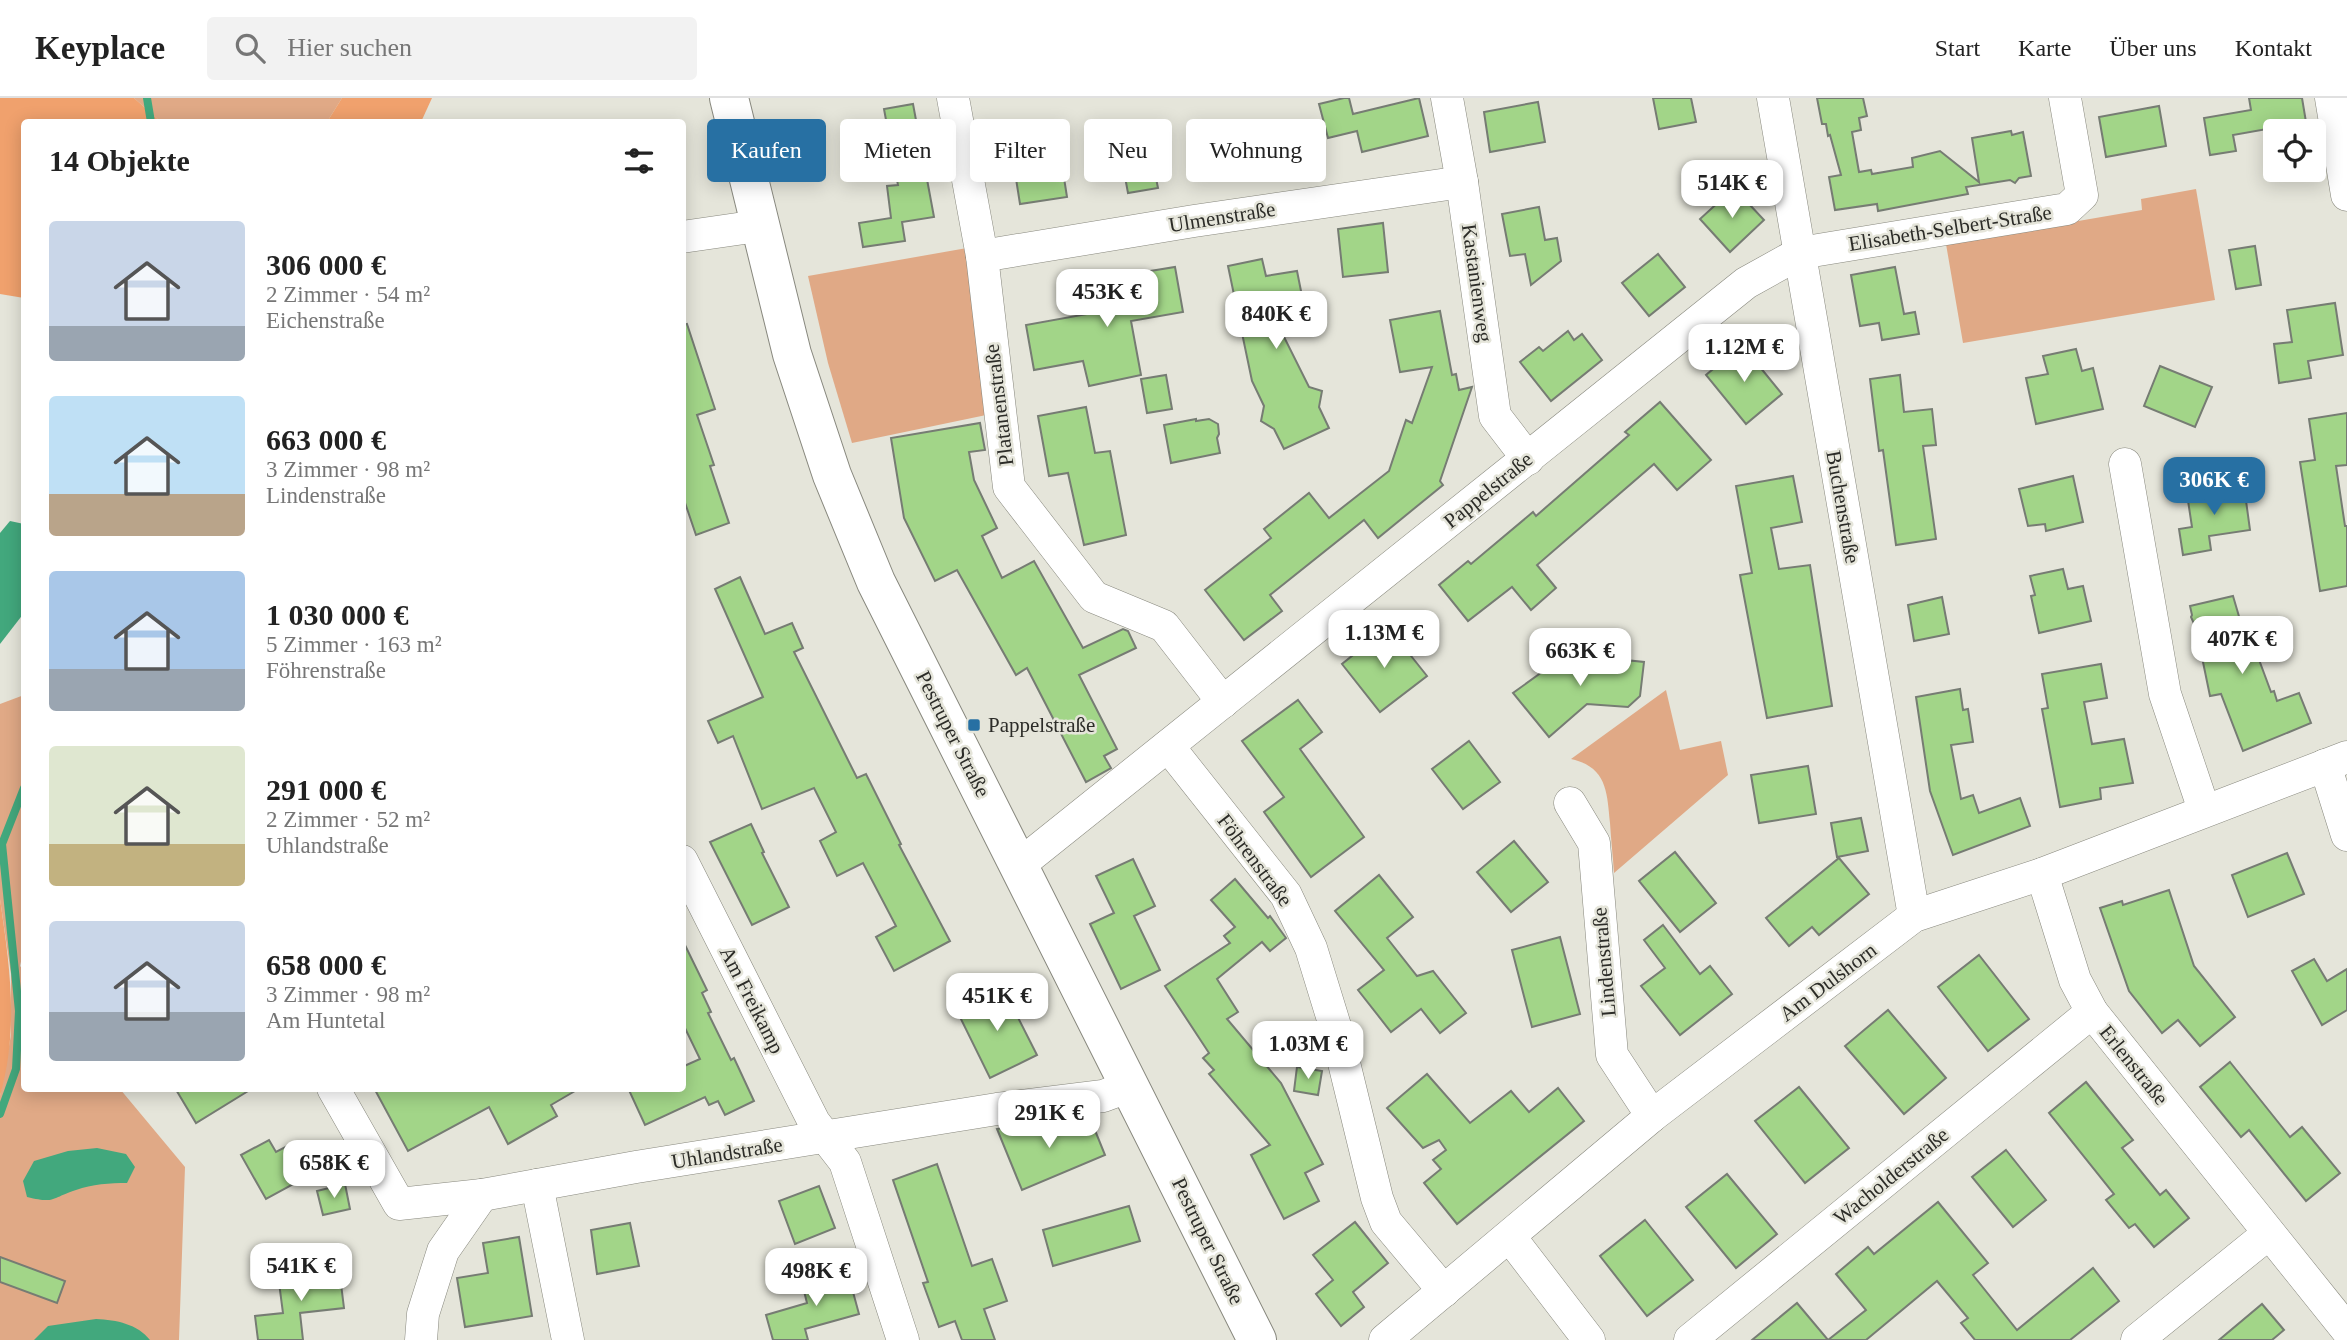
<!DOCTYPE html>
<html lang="de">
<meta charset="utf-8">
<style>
:root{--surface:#fff;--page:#f2f2f2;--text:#222;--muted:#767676;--line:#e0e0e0;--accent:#2770a3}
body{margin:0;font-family:"Times New Roman",serif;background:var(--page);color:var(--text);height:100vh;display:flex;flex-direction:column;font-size:26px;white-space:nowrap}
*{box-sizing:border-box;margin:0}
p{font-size:23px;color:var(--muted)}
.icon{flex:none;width:38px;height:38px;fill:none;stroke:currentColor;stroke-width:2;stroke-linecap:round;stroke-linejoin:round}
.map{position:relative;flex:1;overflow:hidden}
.side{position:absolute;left:21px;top:21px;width:665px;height:973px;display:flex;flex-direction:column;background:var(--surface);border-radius:7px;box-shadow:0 4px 18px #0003}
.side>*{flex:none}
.guide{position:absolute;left:707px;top:21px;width:665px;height:63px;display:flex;gap:14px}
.controls{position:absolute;left:2263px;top:21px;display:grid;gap:14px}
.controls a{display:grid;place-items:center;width:63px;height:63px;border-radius:7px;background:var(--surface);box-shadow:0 4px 18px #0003;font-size:35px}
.price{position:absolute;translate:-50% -60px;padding:0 16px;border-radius:14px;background:#fff;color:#222;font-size:23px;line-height:46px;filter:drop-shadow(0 2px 4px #0008)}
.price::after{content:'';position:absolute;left:50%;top:42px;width:21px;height:16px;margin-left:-10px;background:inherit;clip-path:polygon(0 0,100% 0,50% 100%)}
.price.current{background:var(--accent);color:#fff}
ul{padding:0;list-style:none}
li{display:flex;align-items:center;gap:21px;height:175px;padding:0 28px}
li span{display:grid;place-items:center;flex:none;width:196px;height:140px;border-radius:7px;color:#555}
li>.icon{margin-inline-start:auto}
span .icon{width:84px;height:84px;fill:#fffc;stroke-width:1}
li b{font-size:30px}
h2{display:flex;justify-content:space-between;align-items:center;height:84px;padding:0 28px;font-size:30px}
.pill{padding:0 24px;border-radius:7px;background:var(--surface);box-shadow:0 4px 18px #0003;font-size:24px;line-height:63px}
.pill.current{background:var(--accent);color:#fff}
header{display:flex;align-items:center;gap:42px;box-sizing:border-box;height:98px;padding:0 35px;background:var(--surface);border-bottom:2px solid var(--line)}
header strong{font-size:33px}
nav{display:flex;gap:38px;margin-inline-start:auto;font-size:24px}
.search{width:490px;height:63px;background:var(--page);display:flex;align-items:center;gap:18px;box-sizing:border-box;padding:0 24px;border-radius:7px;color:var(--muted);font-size:26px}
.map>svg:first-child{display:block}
.green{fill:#e0a986}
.forest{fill:#f0a16d}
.water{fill:#42a87d}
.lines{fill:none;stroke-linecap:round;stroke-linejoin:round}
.stream{stroke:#42a87d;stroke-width:8}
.building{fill:#a2d588;stroke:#767c73;stroke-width:2}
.minor-casing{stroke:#88887e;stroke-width:33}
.tertiary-casing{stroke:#88887e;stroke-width:40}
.minor{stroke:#fff;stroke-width:32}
.tertiary{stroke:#fff;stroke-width:38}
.poi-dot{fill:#2770a3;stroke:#e5e5da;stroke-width:2.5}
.labels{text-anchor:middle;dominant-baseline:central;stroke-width:5;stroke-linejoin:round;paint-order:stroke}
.street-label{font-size:21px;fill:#2c2c28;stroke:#e5e5da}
.poi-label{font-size:21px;fill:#2c2c28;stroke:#e5e5da;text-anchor:start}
</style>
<header>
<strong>Keyplace</strong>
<div class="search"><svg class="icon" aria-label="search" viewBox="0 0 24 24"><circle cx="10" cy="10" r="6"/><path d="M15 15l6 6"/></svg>Hier suchen</div>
<nav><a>Start</a><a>Karte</a><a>Über uns</a><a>Kontakt</a></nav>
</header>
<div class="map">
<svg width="2347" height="1242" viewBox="0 0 2347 1242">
<rect width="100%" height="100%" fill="#e5e5da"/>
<!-- green -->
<g class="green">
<path d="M134,0H342L327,24H161Z"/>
<path d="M2196,91L2215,202L1963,245L1946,146L2142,112L2141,101Z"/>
<path d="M967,150L991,316L852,345L828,265L808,178Z"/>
<path d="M1666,592L1680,652L1721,643L1728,677L1614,775C1613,759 1611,742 1610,725C1607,694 1607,669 1571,661Z"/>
<path d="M24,597V850L20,868L24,873V990L120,991L185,1069L179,1242H0V998L11,937V876L0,801V606Z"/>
</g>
<!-- forest -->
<g class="forest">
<path d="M0,0H134L161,24H24V200L0,196Z"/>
<path d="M342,0H432L421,24H327Z"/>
<path d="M0,801C10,870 19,930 0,998Z"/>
</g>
<!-- water -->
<g class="water">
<path d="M10,423L24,426V515L0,546V435Z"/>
<path d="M97,1050L126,1056L135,1069L127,1085C110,1085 92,1086 76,1092C51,1100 56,1106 27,1099L23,1083L34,1063L68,1053Z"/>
<path d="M96,1221C117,1222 137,1226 150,1242H34L48,1228Z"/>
</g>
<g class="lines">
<!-- stream -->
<g class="stream">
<path d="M147,0L151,24"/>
<path d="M0,1016L16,971L19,913L2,746L24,690"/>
</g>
</g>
<!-- building -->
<g class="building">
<path d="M1344,0H1349L1353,16L1419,0L1428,38L1362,54L1357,33L1328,40L1319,6Z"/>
<path d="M1653,0H1691L1696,24L1659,31Z"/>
<path d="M1817,0H1863L1867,18L1859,20L1861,32L1852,34L1859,74L1871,72L1872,76L1913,69L1912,60L1940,53L1979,84L1972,40L2011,33L2012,37L2023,34L2031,78L2019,80L2015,85L2010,82L1966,89L1968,96L1899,109L1878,113L1877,106L1835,112L1829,79L1841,77L1830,37L1828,38L1826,26H1822Z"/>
<path d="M2249,0H2302L2306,24L2233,37L2236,53L2210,57L2204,20L2251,12Z"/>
<path d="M1538,4L1545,44L1490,54L1484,14Z"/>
<path d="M913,6L934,119L902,124L905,143L863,149L859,125L891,120L887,88L898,87L884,11Z"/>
<path d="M2159,8L2166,48L2106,59L2099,19Z"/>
<path d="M1147,36L1158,90L1128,95L1118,41Z"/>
<path d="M1277,39L1283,73L1236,82L1230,47Z"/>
<path d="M1061,61L1067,99L1020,106L1014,68Z"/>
<path d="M1734,90L1764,122L1730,154L1700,121Z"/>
<path d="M1539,109L1545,142L1557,140L1561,163L1531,187L1525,156L1510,158L1502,116Z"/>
<path d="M1383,125L1388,174L1343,179L1338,131Z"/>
<path d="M2255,148L2261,187L2236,191L2229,152Z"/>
<path d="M1658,156L1685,189L1649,218L1622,185Z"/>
<path d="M1262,161L1266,178L1297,173L1306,218L1277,225L1309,289L1322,293L1319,309L1329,330L1284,351L1274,331L1261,323L1264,308L1252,283L1228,168Z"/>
<path d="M1175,169L1183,214L1131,223L1141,277L1089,288L1083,263L1034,272L1026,227L1104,213V211L1118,209L1113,179Z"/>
<path d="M1895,169L1904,216L1915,214L1919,236L1882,242L1879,225L1860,228L1851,177Z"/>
<path d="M2335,205L2343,257L2308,263L2311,280L2279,285L2274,246L2292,244L2287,212Z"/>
<path d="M1440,213L1452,277L1456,276L1459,292L1472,289L1440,383L1443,387L1378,440L1364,422L1270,497L1282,513L1244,542L1205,492L1271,440L1264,431L1309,395L1329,420L1389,373L1406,322L1412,325L1432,269L1400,274L1390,222Z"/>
<path d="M687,226L715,311L697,317L714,367L710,368L729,425L696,437L682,396V227Z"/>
<path d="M1568,233L1574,242L1582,236L1602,262L1551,303L1520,264L1539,249L1543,253Z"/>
<path d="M1742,247L1782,296L1746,326L1706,277Z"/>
<path d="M2076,251L2082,273L2093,270L2103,311L2036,326L2026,280L2048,276L2043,258Z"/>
<path d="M2160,268L2212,289L2195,329L2144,308Z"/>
<path d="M1166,277L1172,311L1147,315L1141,281Z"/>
<path d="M1900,277L1904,314L1932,311L1936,347L1923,348L1936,441L1896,447L1883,352L1879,353L1870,281Z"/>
<path d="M1660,304L1711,362L1677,392L1654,366L1537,467L1556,490L1531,512L1512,489L1468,523L1439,487L1468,463L1471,466L1533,414L1536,418L1629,337L1625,334Z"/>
<path d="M1086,309L1095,355L1110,353L1126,437L1084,447L1068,375L1049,378L1038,318Z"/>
<path d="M2347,315V367L2336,368L2345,428H2347V488L2320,493L2300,364L2315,362L2309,321Z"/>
<path d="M1196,321V323L1209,321L1218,326L1219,336L1217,340L1220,355L1171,365L1164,327Z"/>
<path d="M980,325L985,352L969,354L974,382L997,430L982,438L1002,480L1034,463L1083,550L1123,531L1128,533L1136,550L1079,577L1117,651L1104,658L1111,670L1086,684L1027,570L1016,577L957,472L935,483L904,420L891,340Z"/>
<path d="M1793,378L1802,424L1771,430L1779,471L1810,467L1832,608L1767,620L1740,477L1752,475L1736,388Z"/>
<path d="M2073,378L2083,424L2046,433L2045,426L2028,428L2019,391Z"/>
<path d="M2244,388L2250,432L2209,438L2211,452L2183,457L2179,431L2192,429L2187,396Z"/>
<path d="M2063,471L2068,491L2083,488L2091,523L2039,535L2031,498L2035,497L2030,478Z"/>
<path d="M740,479L765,536L792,525L803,550L794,554L857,680L866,676L901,746L899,747L950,843L894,873L876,839L896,828L863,765L837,778L820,743L836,734L814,690L762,711L733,638L718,645L708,623L763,599L715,491Z"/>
<path d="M2233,498L2243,532L2251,530L2258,559L2271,594L2274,593L2277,603L2299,595L2311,625L2243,653L2221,596L2210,598L2196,530L2191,519L2192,517L2190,508Z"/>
<path d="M1942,499L1949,536L1914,543L1908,507Z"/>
<path d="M1388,529L1427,578L1380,614L1342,566Z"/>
<path d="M1567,556L1644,564L1640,598L1628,609L1587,606L1549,639L1513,595Z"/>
<path d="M2101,566L2107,600L2084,604L2092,646L2124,641L2133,685L2100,690L2101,701L2060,709L2042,611L2048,610L2042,576Z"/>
<path d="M1960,591L1963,612L1968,611L1973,644L1951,647L1961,701L1973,697L1979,715L2020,700L2030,728L1953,757L1930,693L1916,599Z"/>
<path d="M1298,602L1322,634L1300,651L1364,739L1311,779L1264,714L1284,699L1242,643Z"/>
<path d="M1469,643L1500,684L1463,711L1432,671Z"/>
<path d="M1808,668L1816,716L1759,725L1751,677Z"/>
<path d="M1861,720L1868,753L1837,759L1831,725Z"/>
<path d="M751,726L764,754L762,755L789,809L752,827L710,744Z"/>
<path d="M1514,743L1548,784L1511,814L1477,774Z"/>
<path d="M1675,754L1716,805L1680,834L1639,783Z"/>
<path d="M2287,755L2304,796L2248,819L2232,777Z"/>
<path d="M1839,760L1869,796L1819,837L1812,829L1789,848L1766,820Z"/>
<path d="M1133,761L1155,808L1134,818L1160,872L1121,891L1090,826L1114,815L1096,778Z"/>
<path d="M1379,777L1413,819L1387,840L1417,878L1433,873L1466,915L1440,935L1421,911L1391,934L1358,892L1384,872L1335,813Z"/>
<path d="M1235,781L1268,820L1270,818L1286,840L1270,853L1262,844L1217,881L1238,914L1227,921L1281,985L1323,1066L1305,1075L1319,1103L1284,1121L1251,1057L1270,1047L1209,976L1214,972L1203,960L1209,955L1165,888L1230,845L1224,838L1235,829L1211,802Z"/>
<path d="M2169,792L2194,868L2235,919L2200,948L2178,922L2162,935L2129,893L2100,810L2122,803L2123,807Z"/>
<path d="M1663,827L1700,876L1710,868L1732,896L1680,937L1641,888L1665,870L1644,842Z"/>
<path d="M1560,839L1580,916L1532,929L1512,852Z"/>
<path d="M682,841L707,892L702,895L711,914L708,915L731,962L734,960L754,1003L725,1017L718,1003L709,1007L705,999L645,1027L628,990H682V969L700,961L682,924Z"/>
<path d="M1979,857L2029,921L1988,953L1938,889Z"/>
<path d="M2314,861L2327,883L2347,871V912L2322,927L2292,873Z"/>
<path d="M1003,890L1037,957L990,980L957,913Z"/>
<path d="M1888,912L1946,980L1904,1016L1845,948Z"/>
<path d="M2230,964L2290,1039L2302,1029L2340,1075L2306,1103L2249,1032L2241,1039L2200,989Z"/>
<path d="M1297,969L1322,973L1318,997L1294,993Z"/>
<path d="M1427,976L1470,1025L1511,993L1529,1014L1558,990L1584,1023L1457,1126L1424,1085L1441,1071L1433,1062L1446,1052L1439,1042L1423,1050L1387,1010Z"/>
<path d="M2086,984L2133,1042L2122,1050L2160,1097L2166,1092L2189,1120L2154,1149L2135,1126L2129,1130L2106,1102L2114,1096L2049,1015Z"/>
<path d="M1799,989L1849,1050L1805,1085L1755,1023Z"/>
<path d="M175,990H253L196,1025Z"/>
<path d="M374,990H580L551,1007L557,1018L508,1046L489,1009L408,1053Z"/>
<path d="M1090,1020L1105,1057L1022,1092L997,1031L1040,1024L1046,1038Z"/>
<path d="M269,1042L276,1054L295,1044L302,1058L310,1060L308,1070L312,1076L266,1101L241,1057Z"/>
<path d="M2006,1052L2046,1102L2013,1129L1972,1079Z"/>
<path d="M937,1066L972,1168L992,1161L1007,1203L984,1211L995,1242H962L955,1223L939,1229L923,1185L928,1184L893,1082Z"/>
<path d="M1727,1076L1777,1136L1736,1170L1686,1109Z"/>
<path d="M345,1086L350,1111L323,1117L317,1093Z"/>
<path d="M819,1088L835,1130L795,1146L779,1103Z"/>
<path d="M1938,1104L1988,1165L1973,1177L2017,1232L2093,1170L2119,1203L2070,1242H1975L1961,1225L1968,1220L1937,1183L1866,1242H1752L1797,1205L1828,1242L1866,1212L1836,1176L1868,1149L1874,1156Z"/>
<path d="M1129,1108L1140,1143L1053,1168L1043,1132Z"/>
<path d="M1645,1122L1693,1182L1647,1218L1600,1158Z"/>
<path d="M1355,1124L1388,1165L1353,1194L1364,1209L1341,1228L1316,1196L1333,1182L1313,1157Z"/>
<path d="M630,1125L639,1168L597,1176L591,1132Z"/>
<path d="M519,1139L532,1218L465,1229L457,1180L488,1175L483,1145Z"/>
<path d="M0,1159L65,1183L57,1205L0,1184Z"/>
<path d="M339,1170L344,1210L300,1215L303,1242H258L255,1218L283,1215L278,1177Z"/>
<path d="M847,1172L859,1216L805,1231L808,1242H773L766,1217L807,1205L802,1185Z"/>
<path d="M2262,1206L2284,1232L2272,1242H2219Z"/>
</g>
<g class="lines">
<!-- minor casing -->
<g class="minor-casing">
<g id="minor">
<path d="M953,0L982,158L1009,389L1094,499L1164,528L1223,604"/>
<path d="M1447,0L1462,84L1495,318L1528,361"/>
<path d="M1773,0L1914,818"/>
<path d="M2331,0L2347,97"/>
<path d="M682,139L758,128"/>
<path d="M982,158L1194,123L1462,84"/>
<path d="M2125,366L2165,596L2204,712"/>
<path d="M1168,648L1286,797L1311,850L1335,928L1377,1100L1386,1124L1444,1193"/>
<path d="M2325,667L2347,737"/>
<path d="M1570,705L1594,745L1612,957L1652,1018"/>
<path d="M682,763L814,1024L845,1064L903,1242"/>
<path d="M1019,767L1746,185L1800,155L2067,111L2082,97L2065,0"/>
<path d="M2042,776L2075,882L2092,914L2347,1232"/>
<path d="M333,990L399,1106L482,1097L636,1069L997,1011L1103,998L1130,988"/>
<path d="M537,1087L568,1242"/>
<path d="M1510,1139L1589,1242"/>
<path d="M421,1242L423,1216L443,1153L482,1097"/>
<path d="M1385,1242L1652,1018L1914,818L2042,776L2347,659"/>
<path d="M1690,1242L2092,914"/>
<path d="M2137,1242L2268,1136"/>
</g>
</g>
<!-- tertiary casing -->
<g class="tertiary-casing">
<path id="tertiary" d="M729,0L792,256L832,377L876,484L1257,1242"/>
</g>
<!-- minor -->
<use href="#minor" class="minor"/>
<!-- tertiary -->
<use href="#tertiary" class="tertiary"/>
</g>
<!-- markers -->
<rect class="poi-dot" x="967" y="620" width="14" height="14" rx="3.5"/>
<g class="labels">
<!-- street labels -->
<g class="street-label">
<text transform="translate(1222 119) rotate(-9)">Ulmenstraße</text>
<text transform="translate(1950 130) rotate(-9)">Elisabeth-Selbert-Straße</text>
<text transform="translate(1477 185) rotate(82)">Kastanienweg</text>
<text transform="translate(999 307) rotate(-97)">Platanenstraße</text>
<text transform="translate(1488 392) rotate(-39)">Pappelstraße</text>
<text transform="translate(1843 409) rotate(80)">Buchenstraße</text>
<text transform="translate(953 636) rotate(63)">Pestruper Straße</text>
<text transform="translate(1255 762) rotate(53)">Föhrenstraße</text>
<text transform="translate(1604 864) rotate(-95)">Lindenstraße</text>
<text transform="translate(1828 884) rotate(-37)">Am Dulshorn</text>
<text transform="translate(752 902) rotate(63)">Am Freikamp</text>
<text transform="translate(2134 967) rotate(51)">Erlenstraße</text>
<text transform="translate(727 1055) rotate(-9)">Uhlandstraße</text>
<text transform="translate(1891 1078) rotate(-39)">Wacholderstraße</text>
<text transform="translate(1208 1143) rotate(64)">Pestruper Straße</text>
</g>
<!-- poi labels -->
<g class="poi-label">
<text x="988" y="627">Pappelstraße</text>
</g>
</g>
</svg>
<div class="controls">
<a><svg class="icon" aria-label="locate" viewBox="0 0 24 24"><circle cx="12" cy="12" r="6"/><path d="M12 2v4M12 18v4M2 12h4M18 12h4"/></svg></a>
</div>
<b class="price" style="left:1732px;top:122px">514K €</b>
<b class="price" style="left:1107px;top:231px">453K €</b>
<b class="price" style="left:1276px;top:253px">840K €</b>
<b class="price" style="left:1744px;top:286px">1.12M €</b>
<b class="price current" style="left:2214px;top:419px">306K €</b>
<b class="price" style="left:1384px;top:572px">1.13M €</b>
<b class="price" style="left:2242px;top:578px">407K €</b>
<b class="price" style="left:1580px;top:590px">663K €</b>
<b class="price" style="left:997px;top:935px">451K €</b>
<b class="price" style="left:1308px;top:983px">1.03M €</b>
<b class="price" style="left:1049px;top:1052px">291K €</b>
<b class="price" style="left:334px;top:1102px">658K €</b>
<b class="price" style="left:301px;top:1205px">541K €</b>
<b class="price" style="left:816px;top:1210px">498K €</b>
<div class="guide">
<a class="pill current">Kaufen</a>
<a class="pill">Mieten</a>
<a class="pill">Filter</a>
<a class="pill">Neu</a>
<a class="pill">Wohnung</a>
</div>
<section class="side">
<h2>14 Objekte<svg class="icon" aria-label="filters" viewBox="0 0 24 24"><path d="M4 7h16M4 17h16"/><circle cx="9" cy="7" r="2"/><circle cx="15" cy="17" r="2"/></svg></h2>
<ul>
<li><span style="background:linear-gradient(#c9d6e8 75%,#9aa5b1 0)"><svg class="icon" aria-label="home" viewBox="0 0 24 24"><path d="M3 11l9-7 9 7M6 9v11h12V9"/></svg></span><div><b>306 000 €</b><p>2 Zimmer · 54 m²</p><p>Eichenstraße</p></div></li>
<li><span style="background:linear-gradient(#bfe0f5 70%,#b9a48a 0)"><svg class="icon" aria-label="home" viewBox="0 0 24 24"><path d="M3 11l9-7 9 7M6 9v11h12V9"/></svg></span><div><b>663 000 €</b><p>3 Zimmer · 98 m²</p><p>Lindenstraße</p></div></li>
<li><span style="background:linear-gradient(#a9c7e8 70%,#9aa5b1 0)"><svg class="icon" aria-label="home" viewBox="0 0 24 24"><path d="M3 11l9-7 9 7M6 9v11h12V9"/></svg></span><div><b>1 030 000 €</b><p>5 Zimmer · 163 m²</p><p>Föhrenstraße</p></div></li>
<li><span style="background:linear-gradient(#dfe7d0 70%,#c2b280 0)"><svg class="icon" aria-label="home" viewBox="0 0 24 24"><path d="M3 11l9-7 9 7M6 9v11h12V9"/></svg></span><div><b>291 000 €</b><p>2 Zimmer · 52 m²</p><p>Uhlandstraße</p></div></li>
<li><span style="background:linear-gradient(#c9d6e8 65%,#9aa5b1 0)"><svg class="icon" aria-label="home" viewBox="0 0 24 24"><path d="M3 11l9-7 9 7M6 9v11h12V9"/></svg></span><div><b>658 000 €</b><p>3 Zimmer · 98 m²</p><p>Am Huntetal</p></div></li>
</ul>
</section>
</div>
